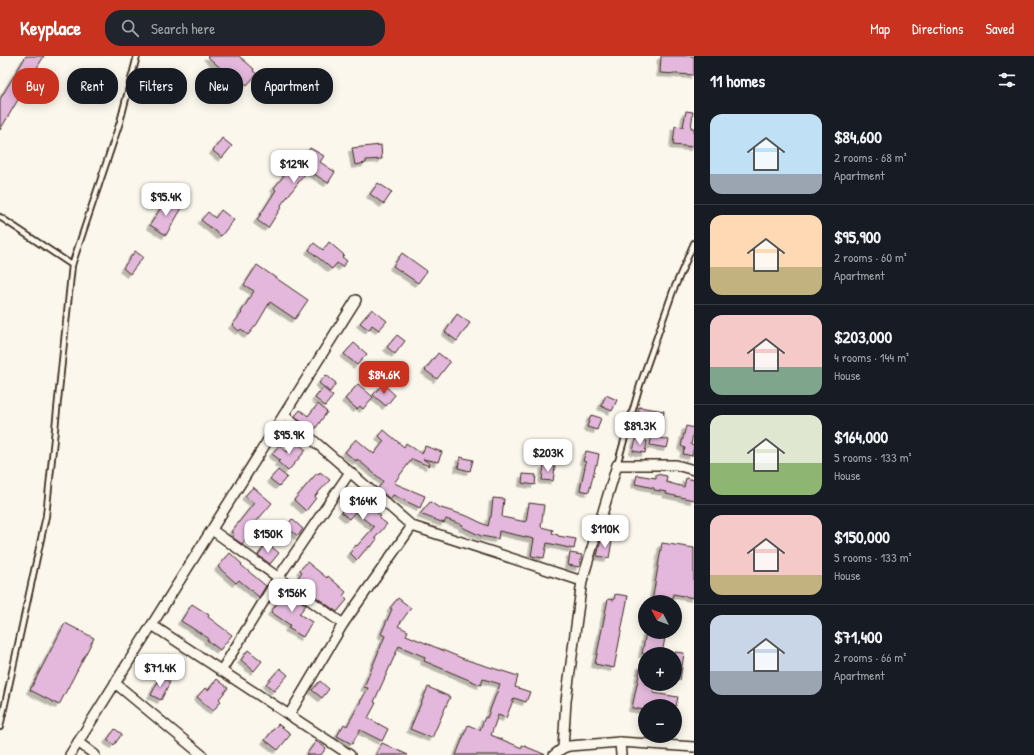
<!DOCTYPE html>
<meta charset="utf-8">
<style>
:root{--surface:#171b24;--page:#20242c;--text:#f1f3f6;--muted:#9ea1a6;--line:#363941;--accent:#c8321e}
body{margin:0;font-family:"Patrick Hand",sans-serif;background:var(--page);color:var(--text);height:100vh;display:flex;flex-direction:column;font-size:15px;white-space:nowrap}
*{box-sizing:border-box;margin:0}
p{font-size:13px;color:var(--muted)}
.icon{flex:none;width:22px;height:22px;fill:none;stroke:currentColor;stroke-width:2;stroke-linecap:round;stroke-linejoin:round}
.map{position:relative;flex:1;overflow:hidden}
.sheet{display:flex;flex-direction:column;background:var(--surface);width:340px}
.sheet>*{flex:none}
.top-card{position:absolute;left:12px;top:12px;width:380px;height:36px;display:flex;gap:8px}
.needle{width:26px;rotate:311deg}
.fabs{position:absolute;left:638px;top:539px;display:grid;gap:8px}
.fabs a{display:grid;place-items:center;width:44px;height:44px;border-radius:50%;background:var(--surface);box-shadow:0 2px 10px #0003;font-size:20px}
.price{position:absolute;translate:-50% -34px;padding:0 9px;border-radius:8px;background:#fff;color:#222;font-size:13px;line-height:26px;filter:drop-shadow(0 1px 2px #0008)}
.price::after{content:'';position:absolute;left:50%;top:24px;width:12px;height:9px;margin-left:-6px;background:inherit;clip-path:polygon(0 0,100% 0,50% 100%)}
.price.active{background:var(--accent);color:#fff}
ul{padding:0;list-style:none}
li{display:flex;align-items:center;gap:12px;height:100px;padding:0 16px}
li+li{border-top:1px solid var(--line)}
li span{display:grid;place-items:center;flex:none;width:112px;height:80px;border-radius:12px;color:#555}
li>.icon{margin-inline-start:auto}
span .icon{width:48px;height:48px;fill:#fffc;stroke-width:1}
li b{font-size:17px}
h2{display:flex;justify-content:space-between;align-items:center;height:48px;padding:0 16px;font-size:17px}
.chip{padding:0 14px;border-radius:16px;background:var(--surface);box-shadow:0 2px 10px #0003;font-size:14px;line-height:36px}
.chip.active{background:var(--accent);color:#fff}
header{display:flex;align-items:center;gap:24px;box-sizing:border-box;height:56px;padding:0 20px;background:var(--accent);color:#fff}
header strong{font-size:19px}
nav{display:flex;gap:22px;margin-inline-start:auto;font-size:14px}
.search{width:280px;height:36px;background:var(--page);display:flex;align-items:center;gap:10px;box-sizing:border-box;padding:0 14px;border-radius:16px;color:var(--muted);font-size:15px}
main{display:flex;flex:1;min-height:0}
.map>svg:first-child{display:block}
.building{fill:#e3b8dc;stroke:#3b2a1e;filter:url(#shadow)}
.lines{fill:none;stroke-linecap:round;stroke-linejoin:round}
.service-casing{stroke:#3b2a1e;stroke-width:8}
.minor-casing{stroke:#3b2a1e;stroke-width:12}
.service{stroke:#fbf7ec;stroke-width:4.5}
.minor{stroke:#fbf7ec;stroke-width:9}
</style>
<header>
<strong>Keyplace</strong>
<div class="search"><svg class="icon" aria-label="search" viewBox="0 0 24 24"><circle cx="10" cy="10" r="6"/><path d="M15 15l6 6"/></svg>Search here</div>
<nav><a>Map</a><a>Directions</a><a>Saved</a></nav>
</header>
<main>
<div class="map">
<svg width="694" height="699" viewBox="0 0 694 699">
<defs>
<filter id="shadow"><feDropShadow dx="-3.5" dy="3.5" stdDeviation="0" flood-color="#0004"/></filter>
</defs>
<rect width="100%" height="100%" fill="#fbf7ec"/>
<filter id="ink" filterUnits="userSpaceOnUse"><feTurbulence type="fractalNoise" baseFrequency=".025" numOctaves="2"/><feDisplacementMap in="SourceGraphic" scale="8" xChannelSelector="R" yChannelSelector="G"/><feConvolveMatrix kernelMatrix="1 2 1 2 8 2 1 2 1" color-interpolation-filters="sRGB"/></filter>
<g filter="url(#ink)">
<!-- building -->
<g class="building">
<path d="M26,0H44L0,74V43Z"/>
<path d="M207,0H239L254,13L253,15L257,18L247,29L239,23L236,26Z"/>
<path d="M661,0H694V19L660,17Z"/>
<path d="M686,55L693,56L691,72H694V91L673,89L675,70L683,71Z"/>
<path d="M222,82L232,90L222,102L213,95Z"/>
<path d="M381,89L382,103L366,104V107L355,109L352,92Z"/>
<path d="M310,92L324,100L320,106L335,116L328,127L308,114L281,149L282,150L268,172L257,164L276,134L274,132L289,113L294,117Z"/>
<path d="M378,127L392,136L384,148L370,138Z"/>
<path d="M167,142L182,152L166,179L150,169Z"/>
<path d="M221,154L234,164L221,180L201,164L208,156L215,162Z"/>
<path d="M329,186L344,199L342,201L347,205L342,211L337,207L332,213L309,194L314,187L323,194Z"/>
<path d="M135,195L143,201L130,218L123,212Z"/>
<path d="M402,197L427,215L418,227L393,210Z"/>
<path d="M257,209L308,244L295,263L270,246L257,268L248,279L241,273L239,275L232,269L242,257L241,256L254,235L244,229Z"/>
<path d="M372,253L387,265L379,274L372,269L369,274L360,267Z"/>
<path d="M457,258L470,267L457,285L445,276Z"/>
<path d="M397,279L405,285L395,298L387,291Z"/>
<path d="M354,287L367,298L357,309L344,298Z"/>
<path d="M438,297L450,306L437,323L425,314Z"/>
<path d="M326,319L336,327L330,336L319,327Z"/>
<path d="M358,328L373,341L363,353L360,350L357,353L345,343Z"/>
<path d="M383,328L395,339L386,350L373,339Z"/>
<path d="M323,332L333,340L325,350L315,342Z"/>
<path d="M606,339L617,344L612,355L601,350Z"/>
<path d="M318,348L327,356L313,376L295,360L300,354L308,360Z"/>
<path d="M639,351L664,355L663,363L638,359Z"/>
<path d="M591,359L601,362L597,374L587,371Z"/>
<path d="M686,370L694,372L691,389L694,390L692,400L683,398L685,392L681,390Z"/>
<path d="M384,374L404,391L406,387L422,398L425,390L442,396L438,406L423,403L430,408L429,410L412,403L394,427L425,440L420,452L393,439L390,443L378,433L383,425L357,403L356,405L345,396L356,383L374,398L384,385L379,380Z"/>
<path d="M652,380L669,384L667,392L650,389Z"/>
<path d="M636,383L647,385L645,397L633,395Z"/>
<path d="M296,386L306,394L288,415L278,406L280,404L272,398L279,389L287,396Z"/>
<path d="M586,395L599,398L597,409L596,408L589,436L580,434L586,406L583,405Z"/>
<path d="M460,401L473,404L470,415L458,412Z"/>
<path d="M544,409L555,411L553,425L542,424Z"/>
<path d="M278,414L287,421L279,430L270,423Z"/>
<path d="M320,416L330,424L315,440L316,442L306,455L294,444L317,417L319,418Z"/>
<path d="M523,418L536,419L535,429L522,427Z"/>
<path d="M656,418L667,420L666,426L684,431L686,422L694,424V444L666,438L667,436L654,434V432L635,428L637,419L656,422Z"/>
<path d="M253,431L272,447L255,467L257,469L242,488L232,481L234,478L231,476L254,447L245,440Z"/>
<path d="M347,433L360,444L362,441L369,447L367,449L381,460L379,462L387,468L375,482L377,483L371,491L370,490L366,493L357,504L350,497L356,489L357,490L374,471L355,456L349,463L341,456L349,448L341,441Z"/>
<path d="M493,442L504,443L502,461L526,466L529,447L544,449L541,471L553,474L552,477L558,479V480L576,483L574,493L547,487L544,502L531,500L534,483L499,475L498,483L481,480L462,471L463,469L446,463L444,467L420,458L430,446L438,451L467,460L488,470L490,461H491Z"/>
<path d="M292,463L303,473L298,480L286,471Z"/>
<path d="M601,484L612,485L609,502L597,500Z"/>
<path d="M267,487L279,497L270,508L258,499Z"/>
<path d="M662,487L694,492V542L673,538L671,546H652Z"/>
<path d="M230,497L242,508L241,509L266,530L259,541L239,524L236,527L218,511Z"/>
<path d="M570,497L582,499L579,511L568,509Z"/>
<path d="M307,506L327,522L328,520L346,536L343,540L347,544L337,556L295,526L302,516L300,514Z"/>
<path d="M286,534L306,549L299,558L312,566L303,581L288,572L290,569L271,556Z"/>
<path d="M615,538L628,540L614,612L595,608L608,543L614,544Z"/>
<path d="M398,542L411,552L398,570L408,575L406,579L464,603L518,620L515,631L530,636L526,646L514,642L506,662L498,659L491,679L522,692V689L546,699H456L468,669L480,674L485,661L487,662L500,628L483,623L481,629L424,605L425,601L399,590L374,646L376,647L368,662L388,673L382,685L360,674L352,688L337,680L344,668L347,670L368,632L364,631L385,580L381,578L392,553L390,552Z"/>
<path d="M192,548L209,559L208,561L232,579L220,594L207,584L208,582L181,565Z"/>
<path d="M65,567L94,582L59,649L30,634Z"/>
<path d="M646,576H666L662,598H642Z"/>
<path d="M248,594L262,605L254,615L241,604Z"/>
<path d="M675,596L684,597L680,624L675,623Z"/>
<path d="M641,609H645V628H655L653,637L678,641L676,650H645V654L632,652Z"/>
<path d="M280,612L288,619L274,635L266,628Z"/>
<path d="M160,621L170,626L161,644L151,639Z"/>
<path d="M217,623L228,632L219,643L221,645L213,655L197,641L205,632L208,634Z"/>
<path d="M320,625L329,633L322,642L312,634Z"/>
<path d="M428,631L450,641L432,682L410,673Z"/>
<path d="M278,668L291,678L278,694L265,684Z"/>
<path d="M115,673L122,678L114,689L107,684Z"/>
<path d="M316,685L326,692L321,699H306Z"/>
<path d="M382,687L408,699H376Z"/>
</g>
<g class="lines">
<!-- service casing -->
<g class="service-casing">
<g id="service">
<path d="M0,161L72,209"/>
<path d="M617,409L640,329L673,235L694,187"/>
<path d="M0,671L46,460L72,209L120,66L137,0"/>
</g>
</g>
<!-- minor casing -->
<g class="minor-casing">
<g id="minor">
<path d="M284,359L412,470L582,525"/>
<path d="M212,474L343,568"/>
<path d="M152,569L350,699"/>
<path d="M221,615L278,522L350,416"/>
<path d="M115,627L202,699"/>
<path d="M289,659L343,568L412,470"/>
<path d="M78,686L95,699"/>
<path d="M620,686L621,699"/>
<path d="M563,692L566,645L582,525L617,409H676L694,414"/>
<path d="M70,699L356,244"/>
<path d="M554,699L563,692L569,690L620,686L694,691"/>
</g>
</g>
<!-- service -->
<use href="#service" class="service"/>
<!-- minor -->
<use href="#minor" class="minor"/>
</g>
</g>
</svg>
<div class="fabs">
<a><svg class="needle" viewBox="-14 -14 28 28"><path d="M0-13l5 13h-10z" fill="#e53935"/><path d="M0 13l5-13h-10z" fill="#9ea1a6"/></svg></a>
<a>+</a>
<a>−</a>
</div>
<b class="price" style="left:294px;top:128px">$129K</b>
<b class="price" style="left:166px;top:161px">$95.4K</b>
<b class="price active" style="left:384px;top:339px">$84.6K</b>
<b class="price" style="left:640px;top:390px">$89.3K</b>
<b class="price" style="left:289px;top:399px">$95.9K</b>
<b class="price" style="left:548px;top:417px">$203K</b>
<b class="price" style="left:363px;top:465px">$164K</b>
<b class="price" style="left:605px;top:493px">$110K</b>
<b class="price" style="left:268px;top:498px">$150K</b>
<b class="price" style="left:292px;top:557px">$156K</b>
<b class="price" style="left:160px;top:632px">$71.4K</b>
<div class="top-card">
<a class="chip active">Buy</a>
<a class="chip">Rent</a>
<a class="chip">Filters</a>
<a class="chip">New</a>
<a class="chip">Apartment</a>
</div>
</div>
<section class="sheet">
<h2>11 homes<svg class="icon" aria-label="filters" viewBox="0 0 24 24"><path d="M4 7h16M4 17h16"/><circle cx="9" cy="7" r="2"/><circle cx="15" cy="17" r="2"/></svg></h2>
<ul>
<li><span style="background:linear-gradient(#bfe0f5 75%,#9aa5b1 0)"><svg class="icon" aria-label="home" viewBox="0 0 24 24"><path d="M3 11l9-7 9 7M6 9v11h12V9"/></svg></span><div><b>$84,600</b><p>2 rooms · 68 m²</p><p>Apartment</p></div></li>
<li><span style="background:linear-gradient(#ffd9b3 65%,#c2b280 0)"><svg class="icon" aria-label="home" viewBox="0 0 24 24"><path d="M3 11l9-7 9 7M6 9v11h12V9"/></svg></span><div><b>$95,900</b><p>2 rooms · 60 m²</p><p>Apartment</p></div></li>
<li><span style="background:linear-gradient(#f6c9c9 65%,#7fa58c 0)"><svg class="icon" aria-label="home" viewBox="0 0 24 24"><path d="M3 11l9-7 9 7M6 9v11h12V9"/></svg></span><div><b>$203,000</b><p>4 rooms · 144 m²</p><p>House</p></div></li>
<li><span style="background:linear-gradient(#dfe7d0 60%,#8fb573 0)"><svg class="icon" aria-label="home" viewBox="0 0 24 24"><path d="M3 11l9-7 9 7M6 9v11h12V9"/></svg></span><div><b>$164,000</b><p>5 rooms · 133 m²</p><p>House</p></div></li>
<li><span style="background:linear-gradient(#f6c9c9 75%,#c2b280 0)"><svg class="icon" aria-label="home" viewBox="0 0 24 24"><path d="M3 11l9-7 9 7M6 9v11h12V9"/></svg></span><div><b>$150,000</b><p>5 rooms · 133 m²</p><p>House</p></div></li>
<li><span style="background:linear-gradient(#c9d6e8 70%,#9aa5b1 0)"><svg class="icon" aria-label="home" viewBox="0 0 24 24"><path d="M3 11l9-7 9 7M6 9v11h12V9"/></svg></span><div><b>$71,400</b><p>2 rooms · 66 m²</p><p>Apartment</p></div></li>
</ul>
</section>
</main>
